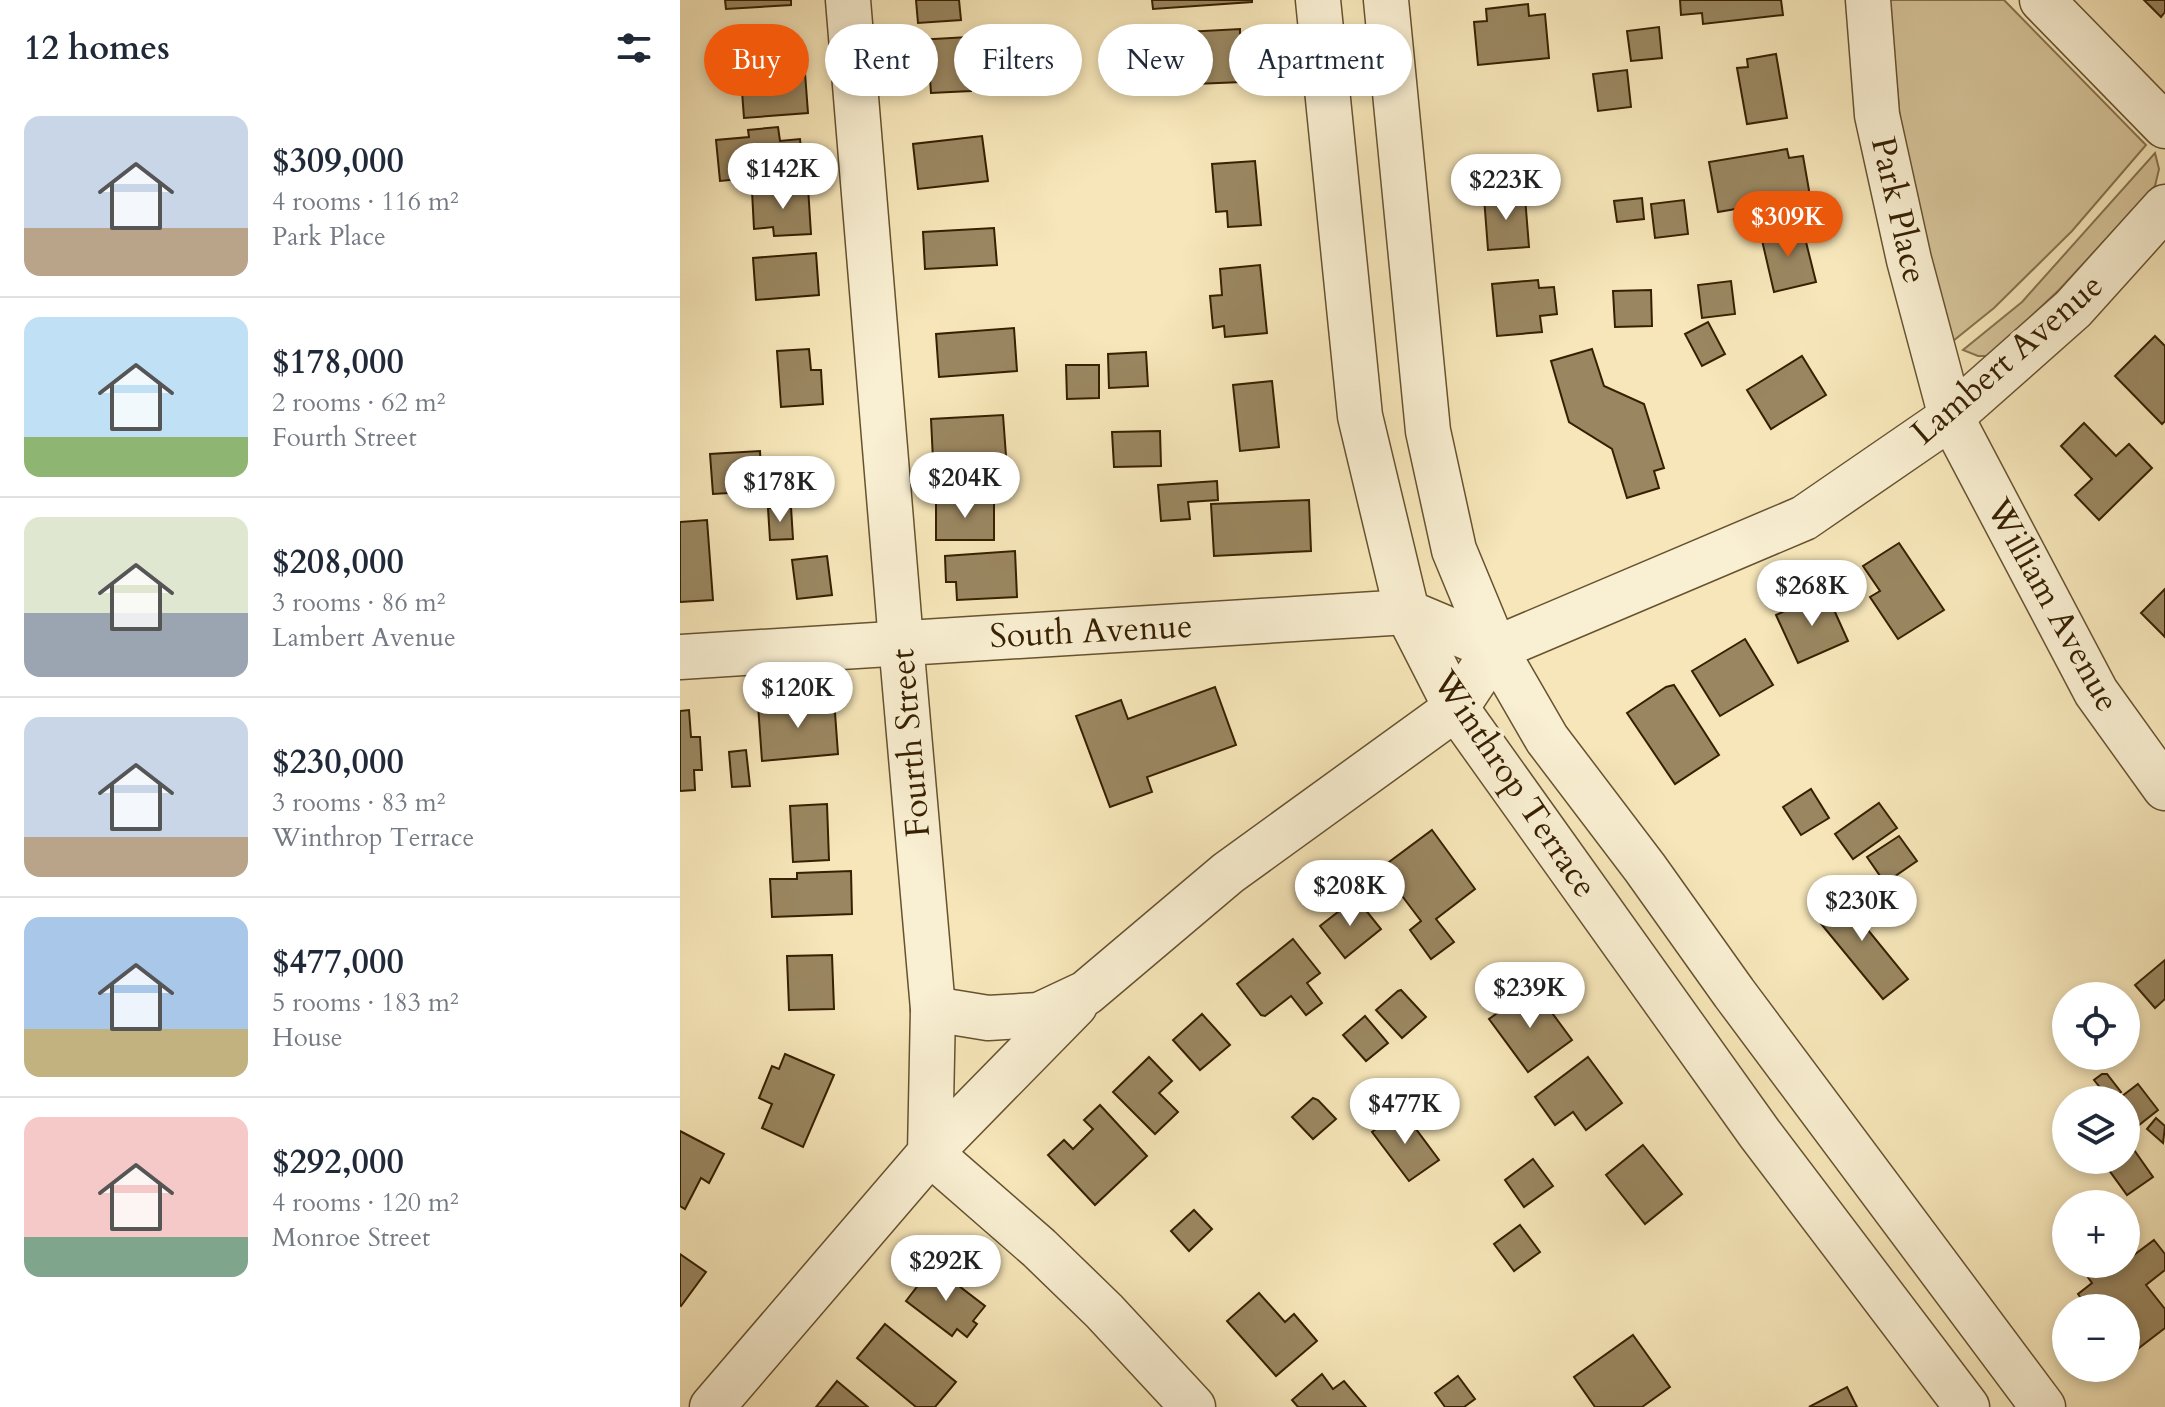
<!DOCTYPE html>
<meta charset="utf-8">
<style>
:root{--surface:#fff;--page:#f6f6f7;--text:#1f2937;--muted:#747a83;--line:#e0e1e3;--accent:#ea580c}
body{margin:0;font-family:Cardo,serif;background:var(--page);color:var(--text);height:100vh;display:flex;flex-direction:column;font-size:30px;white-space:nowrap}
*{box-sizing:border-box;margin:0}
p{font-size:26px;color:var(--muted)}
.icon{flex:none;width:44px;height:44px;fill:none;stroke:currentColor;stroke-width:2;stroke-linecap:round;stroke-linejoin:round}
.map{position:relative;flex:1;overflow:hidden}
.details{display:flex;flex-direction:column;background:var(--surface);width:680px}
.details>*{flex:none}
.hud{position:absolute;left:24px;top:24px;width:760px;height:72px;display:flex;gap:16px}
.buttons{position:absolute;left:1372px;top:982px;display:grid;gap:16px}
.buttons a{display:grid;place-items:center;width:88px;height:88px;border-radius:50%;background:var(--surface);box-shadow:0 4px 12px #0003;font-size:40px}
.price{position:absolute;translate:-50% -68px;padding:0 18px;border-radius:28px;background:#fff;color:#222;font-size:26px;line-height:52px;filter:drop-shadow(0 2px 4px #0008)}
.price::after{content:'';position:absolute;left:50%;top:48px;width:24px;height:18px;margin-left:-12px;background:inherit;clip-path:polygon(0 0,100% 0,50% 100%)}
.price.active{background:var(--accent);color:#fff}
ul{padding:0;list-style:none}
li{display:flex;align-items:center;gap:24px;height:200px;padding:0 24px}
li+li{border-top:2px solid var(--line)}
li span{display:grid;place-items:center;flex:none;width:224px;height:160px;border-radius:16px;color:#555}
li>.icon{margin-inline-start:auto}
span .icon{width:96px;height:96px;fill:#fffc;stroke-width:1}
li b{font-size:34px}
h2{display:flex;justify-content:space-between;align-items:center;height:96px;padding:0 24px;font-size:34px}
.chip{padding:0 28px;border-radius:36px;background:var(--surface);box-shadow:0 4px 12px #0003;font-size:28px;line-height:72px}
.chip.active{background:var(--accent);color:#fff}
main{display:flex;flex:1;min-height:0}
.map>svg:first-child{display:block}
.green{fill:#d6c49a;stroke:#86724e;stroke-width:2}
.building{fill:#9a8761;stroke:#372001;stroke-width:2}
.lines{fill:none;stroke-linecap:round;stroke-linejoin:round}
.minor-casing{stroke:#67522f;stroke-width:47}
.minor{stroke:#f9efd2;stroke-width:44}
.labels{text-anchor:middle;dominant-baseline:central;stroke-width:8;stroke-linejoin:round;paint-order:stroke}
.street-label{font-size:34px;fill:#372001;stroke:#f9efd2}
</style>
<main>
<section class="details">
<h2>12 homes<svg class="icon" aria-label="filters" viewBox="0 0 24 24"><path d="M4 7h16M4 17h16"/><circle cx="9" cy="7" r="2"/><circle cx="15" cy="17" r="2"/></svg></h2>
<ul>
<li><span style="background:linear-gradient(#c9d6e8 70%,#b9a48a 0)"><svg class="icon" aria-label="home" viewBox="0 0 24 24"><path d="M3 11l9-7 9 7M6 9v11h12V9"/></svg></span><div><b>$309,000</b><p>4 rooms · 116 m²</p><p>Park Place</p></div></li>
<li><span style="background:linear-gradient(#bfe0f5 75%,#8fb573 0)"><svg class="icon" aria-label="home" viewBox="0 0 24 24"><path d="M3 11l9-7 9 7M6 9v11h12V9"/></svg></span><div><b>$178,000</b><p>2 rooms · 62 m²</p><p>Fourth Street</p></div></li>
<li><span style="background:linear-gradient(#dfe7d0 60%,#9aa5b1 0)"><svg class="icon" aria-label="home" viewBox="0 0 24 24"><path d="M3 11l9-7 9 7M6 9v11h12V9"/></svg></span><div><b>$208,000</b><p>3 rooms · 86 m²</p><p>Lambert Avenue</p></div></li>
<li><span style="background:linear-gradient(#c9d6e8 75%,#b9a48a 0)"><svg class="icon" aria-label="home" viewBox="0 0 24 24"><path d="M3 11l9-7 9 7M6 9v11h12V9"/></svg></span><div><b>$230,000</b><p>3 rooms · 83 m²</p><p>Winthrop Terrace</p></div></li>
<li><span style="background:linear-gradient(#a9c7e8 70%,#c2b280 0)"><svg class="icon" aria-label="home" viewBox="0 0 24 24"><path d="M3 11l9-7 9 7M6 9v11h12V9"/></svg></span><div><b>$477,000</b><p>5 rooms · 183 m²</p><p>House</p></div></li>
<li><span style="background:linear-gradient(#f6c9c9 75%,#7fa58c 0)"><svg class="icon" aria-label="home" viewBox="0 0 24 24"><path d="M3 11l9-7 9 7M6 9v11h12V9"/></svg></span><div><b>$292,000</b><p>4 rooms · 120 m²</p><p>Monroe Street</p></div></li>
</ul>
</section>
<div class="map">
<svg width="1485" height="1407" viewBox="0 0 1485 1407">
<rect width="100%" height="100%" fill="#f6e6b9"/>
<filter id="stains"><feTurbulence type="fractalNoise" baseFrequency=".0025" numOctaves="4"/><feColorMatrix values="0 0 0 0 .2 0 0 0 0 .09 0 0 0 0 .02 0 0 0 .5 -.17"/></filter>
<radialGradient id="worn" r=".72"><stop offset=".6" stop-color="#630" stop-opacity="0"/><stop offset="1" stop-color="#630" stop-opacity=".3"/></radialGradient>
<!-- green -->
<g class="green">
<path d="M1209,0H1324L1466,145L1392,231L1314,308L1273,341L1225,175Z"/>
<path d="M1475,153L1479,169L1475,186L1379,290L1309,356H1298L1283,350L1342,302Z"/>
</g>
<!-- building -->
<g class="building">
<path d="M45,0H111V5L46,9Z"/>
<path d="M236,0H279L281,20L238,23Z"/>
<path d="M472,0H572V2L473,9Z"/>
<path d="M1000,0H1101L1103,15L1023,24L1022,13L1001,15Z"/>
<path d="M1464,0H1485V12L1481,17Z"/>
<path d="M848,4L849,16L865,14L869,58L798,65L794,22L807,21L806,9Z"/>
<path d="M979,27L982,58L951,61L947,31Z"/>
<path d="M560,29V38H574L576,70L562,71V82L490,85L487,33Z"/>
<path d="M288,37L291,91L251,93L249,64L238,65L237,40Z"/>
<path d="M474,41L475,79L435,80L434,42Z"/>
<path d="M1096,54L1107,118L1067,124L1057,68L1068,67L1067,59Z"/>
<path d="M947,70L951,107L918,111L913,74Z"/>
<path d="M125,73L128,113L64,118L61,78Z"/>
<path d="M98,127L100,141L120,139L123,168L103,170V175L40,181L36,140L69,137L68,130Z"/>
<path d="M302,136L308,181L238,189L233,144Z"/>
<path d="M1107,149L1109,158L1123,156L1130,196L1038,212L1029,162Z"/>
<path d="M575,161L581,225L548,227L547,211L536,212L532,164Z"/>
<path d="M128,187L131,234L94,236L93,227L74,229L72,191Z"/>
<path d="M842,195L845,197L849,247L808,250L804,197Z"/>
<path d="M962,198L964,219L937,222L934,201Z"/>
<path d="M1004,200L1008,234L975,238L971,204Z"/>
<path d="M1122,226L1136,282L1094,292L1081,236Z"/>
<path d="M314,228L317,265L245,269L243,232Z"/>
<path d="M136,253L139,295L76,300L73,258Z"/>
<path d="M580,265L587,333L545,337L544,326L533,328L530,296L542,295L540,269Z"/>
<path d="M858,280L859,288L874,287L877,314L860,316L862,332L817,336L812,284Z"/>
<path d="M1051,281L1055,314L1022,318L1018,285Z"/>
<path d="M971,290L972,326L935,327L933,291Z"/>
<path d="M1028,322L1045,354L1022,366L1005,334Z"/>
<path d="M334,328L337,371L259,377L256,334Z"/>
<path d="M1475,336L1485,346V421L1482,424L1435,376Z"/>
<path d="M129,349L131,370H141L143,404L101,407L97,351Z"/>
<path d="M912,349L924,386L964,404L984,468L974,471L979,488L947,498L932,449L889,422L871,361Z"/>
<path d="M466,352L468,386L429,388L428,354Z"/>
<path d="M1122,356L1146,395L1091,429L1067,390Z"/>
<path d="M386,365H419V398L387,399Z"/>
<path d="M592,381L599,447L560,451L553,385Z"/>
<path d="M323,415L326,456L253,460L251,419Z"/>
<path d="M1404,423L1436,456L1449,444L1472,468L1419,520L1395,495L1412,479L1381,446Z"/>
<path d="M480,431L481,466L434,467L432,432Z"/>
<path d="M80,451L82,491L33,494L30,454Z"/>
<path d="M537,481L538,500L508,502L510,519L481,521L478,485Z"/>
<path d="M314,499V540H256V500Z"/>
<path d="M629,500L631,551L534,556L531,504Z"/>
<path d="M111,507L113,539L90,540L88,508Z"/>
<path d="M27,520L33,600L0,602V522Z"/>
<path d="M1219,543L1264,610L1218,639L1190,597L1200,591L1183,566Z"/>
<path d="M335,551L337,597L277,600L276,582H266L265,556Z"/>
<path d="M147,556L152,595L117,599L112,560Z"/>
<path d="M1485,589V637L1461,613Z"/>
<path d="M1146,592L1168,641L1118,663L1096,615Z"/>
<path d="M1065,639L1093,685L1040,716L1012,671Z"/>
<path d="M994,685L1039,755L995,784L947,713L986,687Z"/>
<path d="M535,687L556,745L467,777L472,792L430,807L396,716L441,700L448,719Z"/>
<path d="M154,699L158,754L82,761L78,705Z"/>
<path d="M9,710L11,737H20L22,770H14L15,790L0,791V711Z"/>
<path d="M66,750L70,786L52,787L49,752Z"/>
<path d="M1131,789L1149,818L1121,835L1103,807Z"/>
<path d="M1199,803L1217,828L1173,859L1155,834Z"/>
<path d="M147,804L149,860L113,862L110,806Z"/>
<path d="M752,830L795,889L756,919L774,942L751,959L730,930L741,921L701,868Z"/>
<path d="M1219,836L1237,861L1205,883L1187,857Z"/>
<path d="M171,871L172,914L92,917L90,879H117V873Z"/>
<path d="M1174,889L1195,915L1183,924L1228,979L1203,999L1137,919Z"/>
<path d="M676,898L701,929L665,958L640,926Z"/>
<path d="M613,939L640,973L627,983L642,1003L626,1015L611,996L585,1016L581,1015L557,984Z"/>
<path d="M152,955L154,1009L109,1010L107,956Z"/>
<path d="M1485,960V999L1475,1008L1455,985Z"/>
<path d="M853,987L892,1040L848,1072L809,1019Z"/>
<path d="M721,990L746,1017L722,1038L696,1010L718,991Z"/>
<path d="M522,1014L550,1045L520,1070L493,1040Z"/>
<path d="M685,1016L708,1043L686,1061L663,1035Z"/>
<path d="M105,1054L154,1075L123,1147L82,1128L92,1104L79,1098L92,1066L99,1069Z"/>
<path d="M469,1057L492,1081L479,1093L498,1112L475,1134L433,1092Z"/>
<path d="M908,1057L942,1103L906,1130L893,1112L875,1125L855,1097Z"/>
<path d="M1422,1074H1427L1441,1092L1430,1100L1414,1080Z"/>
<path d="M1458,1084L1478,1110L1454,1129L1446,1118V1100H1437Z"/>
<path d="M633,1098L638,1100L656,1119L633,1139L612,1117Z"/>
<path d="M420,1105L467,1156L415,1205L368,1155L384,1140L393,1149L413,1129L404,1120Z"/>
<path d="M718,1112L724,1113L759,1160L729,1181L692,1132Z"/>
<path d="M1476,1118L1485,1126L1483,1143L1467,1129Z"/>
<path d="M0,1131L44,1154L29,1183L21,1178L5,1209L0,1206Z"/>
<path d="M963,1145L1002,1194L965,1224L926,1175Z"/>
<path d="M1452,1147L1473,1177L1447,1195L1426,1166L1435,1160H1446V1152Z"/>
<path d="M853,1159L873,1186L844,1207L825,1180Z"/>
<path d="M514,1210L532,1229L509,1251L491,1231Z"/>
<path d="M840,1225L860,1252L834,1271L814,1244Z"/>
<path d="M1474,1240L1485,1254V1270L1466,1285L1485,1309V1328L1446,1358V1308H1408L1398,1294L1412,1283L1399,1265L1433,1264L1436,1269L1443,1264H1446V1261Z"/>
<path d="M0,1254L26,1272L1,1306L0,1305Z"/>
<path d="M253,1266L305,1306L293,1321L297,1324L287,1337L277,1329L272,1336L226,1301Z"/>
<path d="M579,1293L605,1322L614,1314L637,1341L596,1376L547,1321Z"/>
<path d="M205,1324L276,1382L255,1407H236L177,1358Z"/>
<path d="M953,1335L990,1387L962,1407H915L894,1377Z"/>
<path d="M642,1374L653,1389L664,1381L686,1407H618L612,1400Z"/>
<path d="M778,1376L795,1399L784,1407H765L755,1393Z"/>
<path d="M157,1381L188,1407H136Z"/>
<path d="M1167,1387L1177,1407H1129Z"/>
</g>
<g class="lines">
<!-- minor casing -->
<g class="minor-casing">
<g id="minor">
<path d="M638,0L680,416L727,612L776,708L1080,1134L1287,1407"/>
<path d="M706,0L748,431L774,550L815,649L867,739L965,868L1054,993L1363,1407"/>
<path d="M1188,0L1197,115L1229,260L1271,417L1416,692L1485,788"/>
<path d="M1362,0L1485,126"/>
<path d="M0,657L727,612L815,649"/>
<path d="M395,1005L250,1153L359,1248L424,1311L513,1407"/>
<path d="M253,1009L308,1018L359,1015L406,993L548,873L776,708L815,649L1124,518L1271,417L1393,309L1485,207"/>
<path d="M32,1407L250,1153L253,1009L221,642L168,0"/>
</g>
</g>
<!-- minor -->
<use href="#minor" class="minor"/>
</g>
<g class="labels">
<!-- street labels -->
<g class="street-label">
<text transform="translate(1219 210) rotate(77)">Park Place</text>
<text transform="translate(1327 359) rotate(-41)">Lambert Avenue</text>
<text transform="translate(1373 605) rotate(61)">William Avenue</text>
<text transform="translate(411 631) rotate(-3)">South Avenue</text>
<text transform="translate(230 743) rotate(-95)">Fourth Street</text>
<text transform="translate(835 784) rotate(56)">Winthrop Terrace</text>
</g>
</g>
<rect width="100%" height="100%" filter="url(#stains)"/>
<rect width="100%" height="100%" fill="url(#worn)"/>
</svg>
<div class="buttons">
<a><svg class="icon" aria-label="locate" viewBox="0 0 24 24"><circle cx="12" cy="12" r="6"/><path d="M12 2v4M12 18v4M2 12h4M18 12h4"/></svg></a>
<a><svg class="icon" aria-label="layers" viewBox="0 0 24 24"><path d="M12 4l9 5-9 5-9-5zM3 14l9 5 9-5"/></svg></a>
<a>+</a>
<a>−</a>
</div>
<b class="price" style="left:103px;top:211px">$142K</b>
<b class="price" style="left:826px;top:222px">$223K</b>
<b class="price active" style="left:1108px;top:259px">$309K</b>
<b class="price" style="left:285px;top:520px">$204K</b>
<b class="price" style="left:100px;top:524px">$178K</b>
<b class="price" style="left:1132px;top:628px">$268K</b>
<b class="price" style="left:118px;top:730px">$120K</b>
<b class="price" style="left:670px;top:928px">$208K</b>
<b class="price" style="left:1182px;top:943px">$230K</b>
<b class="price" style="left:850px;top:1030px">$239K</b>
<b class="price" style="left:725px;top:1146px">$477K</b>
<b class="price" style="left:266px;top:1303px">$292K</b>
<div class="hud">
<a class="chip active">Buy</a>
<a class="chip">Rent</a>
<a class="chip">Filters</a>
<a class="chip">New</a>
<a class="chip">Apartment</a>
</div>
</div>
</main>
